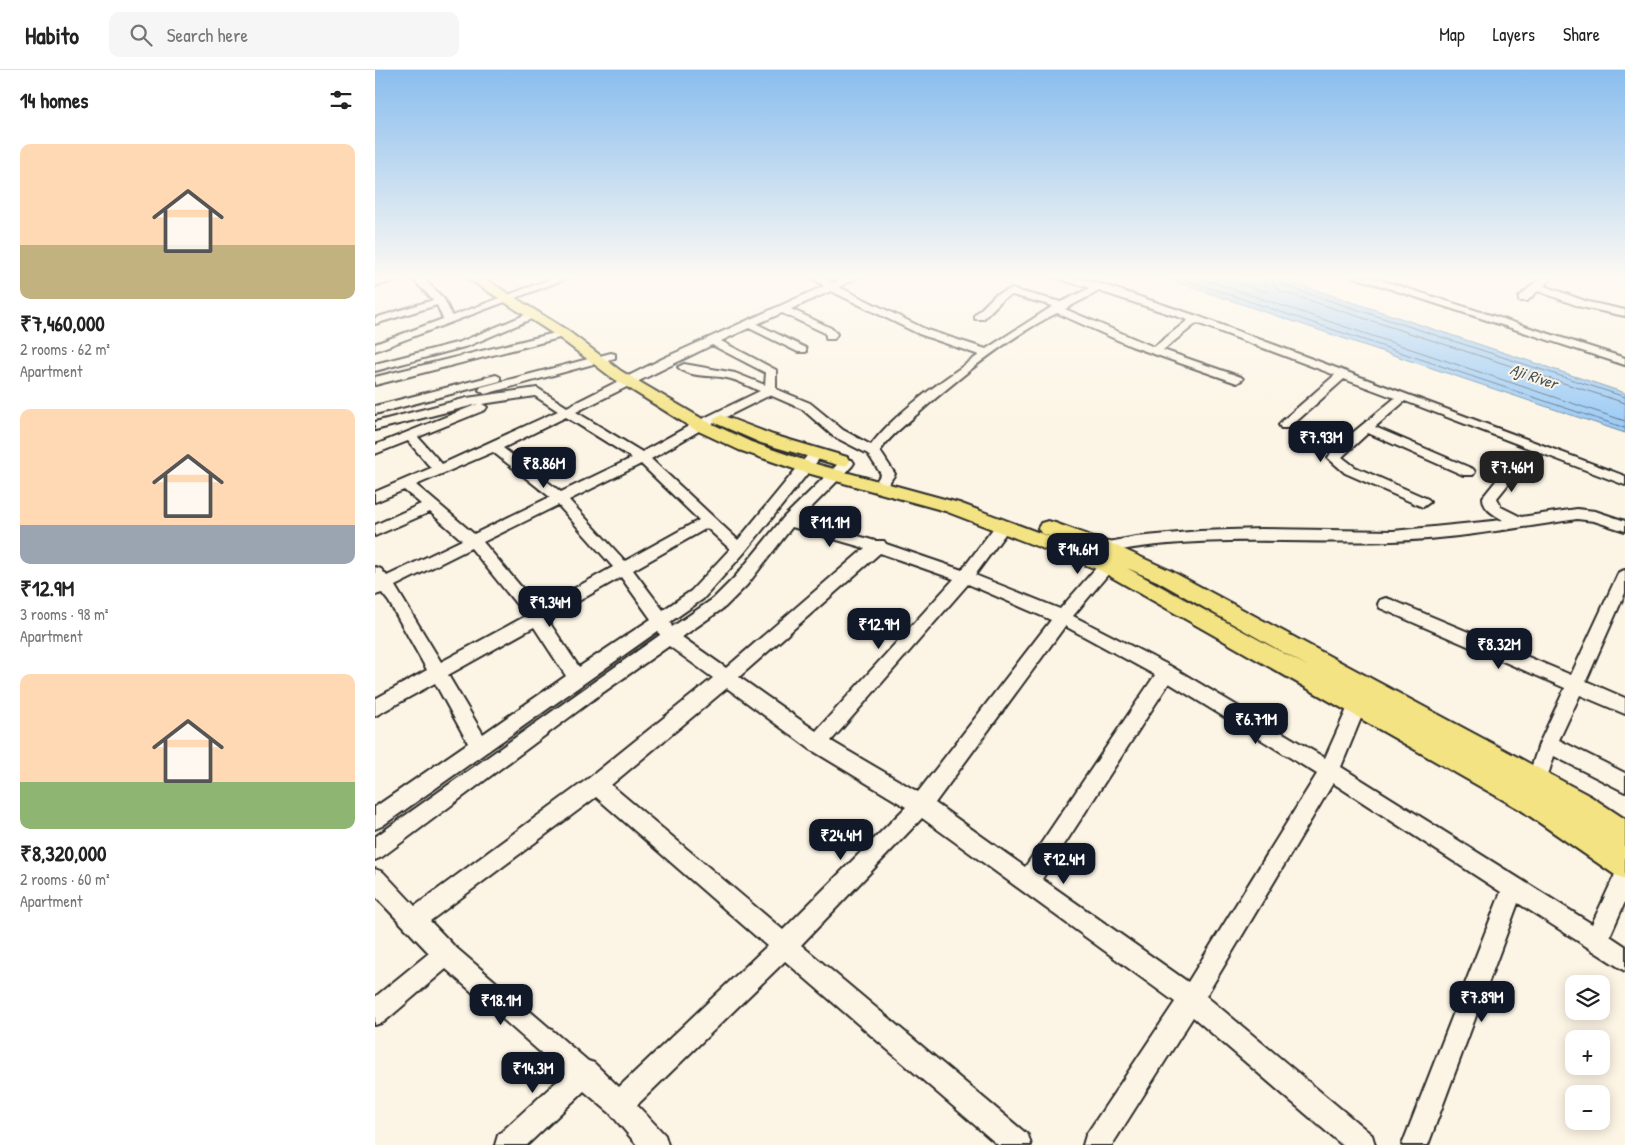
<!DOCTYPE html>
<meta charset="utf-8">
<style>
:root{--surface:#fff;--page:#f6f6f6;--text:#222;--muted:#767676;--line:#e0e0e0;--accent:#111827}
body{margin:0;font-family:"Patrick Hand",sans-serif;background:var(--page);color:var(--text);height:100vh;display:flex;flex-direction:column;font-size:19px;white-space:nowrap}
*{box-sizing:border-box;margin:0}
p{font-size:16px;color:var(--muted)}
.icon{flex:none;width:28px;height:28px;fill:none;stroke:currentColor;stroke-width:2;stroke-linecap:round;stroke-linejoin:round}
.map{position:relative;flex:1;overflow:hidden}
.panel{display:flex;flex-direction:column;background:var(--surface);width:375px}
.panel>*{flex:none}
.controls{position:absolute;left:1190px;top:905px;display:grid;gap:10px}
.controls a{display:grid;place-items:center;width:45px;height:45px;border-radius:10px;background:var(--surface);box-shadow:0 2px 12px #0003;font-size:25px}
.price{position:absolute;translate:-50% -42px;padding:0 11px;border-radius:10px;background:var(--accent);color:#fff;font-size:16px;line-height:32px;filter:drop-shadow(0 1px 2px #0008)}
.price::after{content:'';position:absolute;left:50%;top:30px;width:15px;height:11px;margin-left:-8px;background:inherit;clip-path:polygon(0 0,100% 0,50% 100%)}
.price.selected{background:#222;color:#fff}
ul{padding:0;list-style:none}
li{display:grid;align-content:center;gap:10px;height:265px;padding:0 20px}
li span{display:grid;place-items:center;height:155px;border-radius:10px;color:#555}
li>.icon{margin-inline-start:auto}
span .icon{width:90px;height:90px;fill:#fffc;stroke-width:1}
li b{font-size:21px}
h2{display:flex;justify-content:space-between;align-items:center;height:60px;padding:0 20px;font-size:21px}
header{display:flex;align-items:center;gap:30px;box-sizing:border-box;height:70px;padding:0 25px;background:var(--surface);border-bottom:1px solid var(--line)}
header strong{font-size:24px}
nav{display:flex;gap:28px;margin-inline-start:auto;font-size:18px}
.search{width:350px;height:45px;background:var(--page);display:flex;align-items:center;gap:12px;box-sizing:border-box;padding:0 18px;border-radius:10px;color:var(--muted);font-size:19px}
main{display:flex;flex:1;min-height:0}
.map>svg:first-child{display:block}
.water{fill:#9acaf6;stroke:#6e8aa5}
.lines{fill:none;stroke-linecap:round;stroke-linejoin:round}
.shore{stroke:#576b7c;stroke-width:1}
.minor-casing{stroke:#2b2b2b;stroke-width:4}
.major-casing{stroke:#2b2b2b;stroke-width:4}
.minor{fill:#fcf5e5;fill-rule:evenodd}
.major{fill:#f4e382;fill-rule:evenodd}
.labels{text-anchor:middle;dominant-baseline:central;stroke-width:4;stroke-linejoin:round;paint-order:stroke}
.far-water-label{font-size:16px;font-style:italic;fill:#47535e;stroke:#fcf5e5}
</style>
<header>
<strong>Habito</strong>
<div class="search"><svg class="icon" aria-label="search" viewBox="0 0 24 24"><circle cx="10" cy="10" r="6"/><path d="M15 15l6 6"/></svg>Search here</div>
<nav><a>Map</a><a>Layers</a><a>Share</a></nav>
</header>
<main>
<section class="panel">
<h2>14 homes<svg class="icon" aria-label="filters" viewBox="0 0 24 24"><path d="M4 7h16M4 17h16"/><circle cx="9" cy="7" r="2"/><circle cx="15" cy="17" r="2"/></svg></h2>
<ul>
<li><span style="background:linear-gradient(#ffd9b3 65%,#c2b280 0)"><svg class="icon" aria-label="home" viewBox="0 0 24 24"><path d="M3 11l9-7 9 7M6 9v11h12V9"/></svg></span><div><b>₹7,460,000</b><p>2 rooms · 62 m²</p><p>Apartment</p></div></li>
<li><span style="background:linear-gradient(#ffd9b3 75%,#9aa5b1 0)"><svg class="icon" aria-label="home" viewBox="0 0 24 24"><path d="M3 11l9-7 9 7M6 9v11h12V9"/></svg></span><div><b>₹12.9M</b><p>3 rooms · 98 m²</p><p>Apartment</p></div></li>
<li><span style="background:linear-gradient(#ffd9b3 70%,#8fb573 0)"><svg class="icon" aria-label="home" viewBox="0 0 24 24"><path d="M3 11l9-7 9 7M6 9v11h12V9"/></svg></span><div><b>₹8,320,000</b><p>2 rooms · 60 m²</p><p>Apartment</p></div></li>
</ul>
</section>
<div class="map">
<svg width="1250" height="1075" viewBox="0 0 1250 1075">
<rect width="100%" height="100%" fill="#fcf5e5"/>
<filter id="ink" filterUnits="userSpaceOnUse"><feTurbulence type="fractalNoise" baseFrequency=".02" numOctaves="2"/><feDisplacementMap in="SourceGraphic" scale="10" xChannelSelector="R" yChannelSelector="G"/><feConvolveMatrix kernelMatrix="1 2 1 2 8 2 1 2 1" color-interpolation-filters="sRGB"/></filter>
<g filter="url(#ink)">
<!-- water -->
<path class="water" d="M786,207H902L1250,323V363Z"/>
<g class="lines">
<!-- shore -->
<g class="shore">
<path d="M802,207L1250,358"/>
<path d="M822,207L1250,351"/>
<path d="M845,207L890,222L892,219L889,207"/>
<path d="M897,207L899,216L905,221L1250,333"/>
<path d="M903,207L907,215L1250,327"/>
</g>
<!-- minor casing -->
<g class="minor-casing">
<g id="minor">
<path d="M12,207H33L0,216V210Z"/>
<path d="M36,207H47L69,229L77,246L181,207H196L0,281V274L68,249L62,235L0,254V248L58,230Z"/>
<path d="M436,207H449L458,213L470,207H484L464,217L552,260L611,279L678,236L637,225L628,229L608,249H600V245L620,225L636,219L686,232L715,218L678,207H696L729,215L825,247L1250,406V415L1030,331L1000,357L1098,399L1100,402L1098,405H1088L993,363L967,387L980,397L1053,429L1055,432L1048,437L1043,435L970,403L953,388L958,379L1020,328L969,309L914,358H906L904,355L906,352L960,305L822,253L788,280L866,307L868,309L862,313L756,276L682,243C635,266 585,307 546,341C531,354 516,365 505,381L520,404L510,419H500L498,416L506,404L493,384L458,366L427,339L395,325L329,358L276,389L363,470L436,381L441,380L448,384L369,483L328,529L295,552L297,557L338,529L360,507L409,447L467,390H477L479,393L477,396L425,449L500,471H509L511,474L587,500L623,452H633L635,456L633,460L600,505L685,539L735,482H723L720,478L723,474L728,473L761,467L825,461L886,459L1018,461L1128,450C1118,444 1108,439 1108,427L1141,386H1151L1153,389L1151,392L1122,428L1126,437L1146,447L1202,439L1220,441L1250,451V461L1219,451L1202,449C1141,458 1080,469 1018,471C925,474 833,464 741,481L748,486L745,490L698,546L797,597L950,688L980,621L986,618L992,621L995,626L966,697L1217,854L1242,800L1250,797V832L1235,866L1250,876V901L1143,833L1053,1075H1027L1126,822L958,713L831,926L997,1065L1000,1075H967L818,947L737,1075H708L711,1065L800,932L547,748L426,875L653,1065L656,1075H623L410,891L262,1035L290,1065L293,1075H262L235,1043L209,1021L152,1075H120L123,1065L190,1004L71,899L9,952L0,955V927L54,883L0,826V799L8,802L40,836L214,708L338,608L294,576L223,626L7,787L0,790V767L285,565L283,561L7,756L0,759V737L93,673L60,613L0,646V629L52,600L14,532L7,523L0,525V497L6,499L12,506L87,470L55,442L0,466V455L46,434L29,420L0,432V422L56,398L33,371L0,384V375L103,334L0,360V352L92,328L162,318L192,337L289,288L449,216ZM456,221L544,264L604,285C571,308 519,343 496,375L468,360L435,333L401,319V300L346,271L374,258L423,282H431V278L382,254L407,243L448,262L451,265V269H459L462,264L456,258L416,239ZM724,221L813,250L779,277L690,239ZM337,275L391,303L390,315L360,303L309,294L303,297C314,308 338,305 352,308C363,310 375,317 385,321L321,352L267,382L201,342ZM160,326L183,341L67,394L43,367L110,340L112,337L107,334ZM191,347L257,388L186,422L128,378ZM118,382L175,427L99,464L41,415ZM266,394L324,450L250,491L194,430ZM183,435L238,497L164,538L108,472ZM417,457L490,478L351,598L307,567L350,537L372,515ZM332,458L355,479L316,521L288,540L258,500ZM96,478L151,546L66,592L20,516ZM505,483L579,509L441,661L364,607ZM246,507L276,549L204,597L172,549ZM593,514L676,550L543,722L456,671ZM690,556L780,605L650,797L560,733ZM159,557L191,606L108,664L73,605ZM794,613L942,704L813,912L667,809ZM352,618L435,679L531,737L408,860L236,715ZM221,727L392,876L244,1017L219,993L213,991L79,876L55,851Z"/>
<path d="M979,207H996L1250,288V295Z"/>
<path d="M1166,207H1177L1169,216L1213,232L1250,240V246L1206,237L1163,221L1152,231H1144V227Z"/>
<path d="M157,242L161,243V247L93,276L0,301V294L85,272Z"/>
<path d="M188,261L192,262V266L0,315V307Z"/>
<path d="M236,283L240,284V288L110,324L104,320L106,317Z"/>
<path d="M121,305L125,307V311L0,344V336Z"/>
<path d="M1250,500V523L1211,611L1250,628V644L1205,625L1184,670L1250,703V722L1179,686L1166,727L1159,729L1152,727L1149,720L1164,674L1190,618L1005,538L1003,534L1005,530L1011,528L1017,530L1196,605L1242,506L1244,502Z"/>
</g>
</g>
<!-- major casing -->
<g class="major-casing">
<g id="major">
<path d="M91,207H107L193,261L246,301L331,351L376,372L437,393L584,433L727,486L666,463L663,458L666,453L673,451L680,453L735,473L796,501L1215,726L1250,749V809L1240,805L1146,740L724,500L570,441L425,401L364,380L319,359L236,307L183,267ZM752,498L782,511L934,597Z"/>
<path d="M346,345L398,365L472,387L475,391L472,395L466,396L386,373L340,353L338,350Z"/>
</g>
</g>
<!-- minor -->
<use href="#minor" class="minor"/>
<!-- major -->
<use href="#major" class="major"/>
</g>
</g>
<!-- sky -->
<linearGradient id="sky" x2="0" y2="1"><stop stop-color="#89bdee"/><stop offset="0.58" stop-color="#fefaf3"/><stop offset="1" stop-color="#fefaf3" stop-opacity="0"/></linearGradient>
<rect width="1250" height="358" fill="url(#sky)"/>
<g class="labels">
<!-- far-water labels -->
<g class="far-water-label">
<text transform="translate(1159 306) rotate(19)">Aji River</text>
</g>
</g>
</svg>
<div class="controls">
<a><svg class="icon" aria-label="layers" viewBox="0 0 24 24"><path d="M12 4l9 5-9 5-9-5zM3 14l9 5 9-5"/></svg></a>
<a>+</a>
<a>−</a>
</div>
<b class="price" style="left:946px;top:393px">₹7.93M</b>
<b class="price" style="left:169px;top:419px">₹8.86M</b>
<b class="price selected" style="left:1137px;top:423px">₹7.46M</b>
<b class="price" style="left:455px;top:478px">₹11.1M</b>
<b class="price" style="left:703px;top:505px">₹14.6M</b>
<b class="price" style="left:175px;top:558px">₹9.34M</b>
<b class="price" style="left:504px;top:580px">₹12.9M</b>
<b class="price" style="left:1124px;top:600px">₹8.32M</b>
<b class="price" style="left:881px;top:675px">₹6.71M</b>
<b class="price" style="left:466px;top:791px">₹24.4M</b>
<b class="price" style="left:689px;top:815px">₹12.4M</b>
<b class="price" style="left:1107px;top:953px">₹7.89M</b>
<b class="price" style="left:126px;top:956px">₹18.1M</b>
<b class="price" style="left:158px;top:1024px">₹14.3M</b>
</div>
</main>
